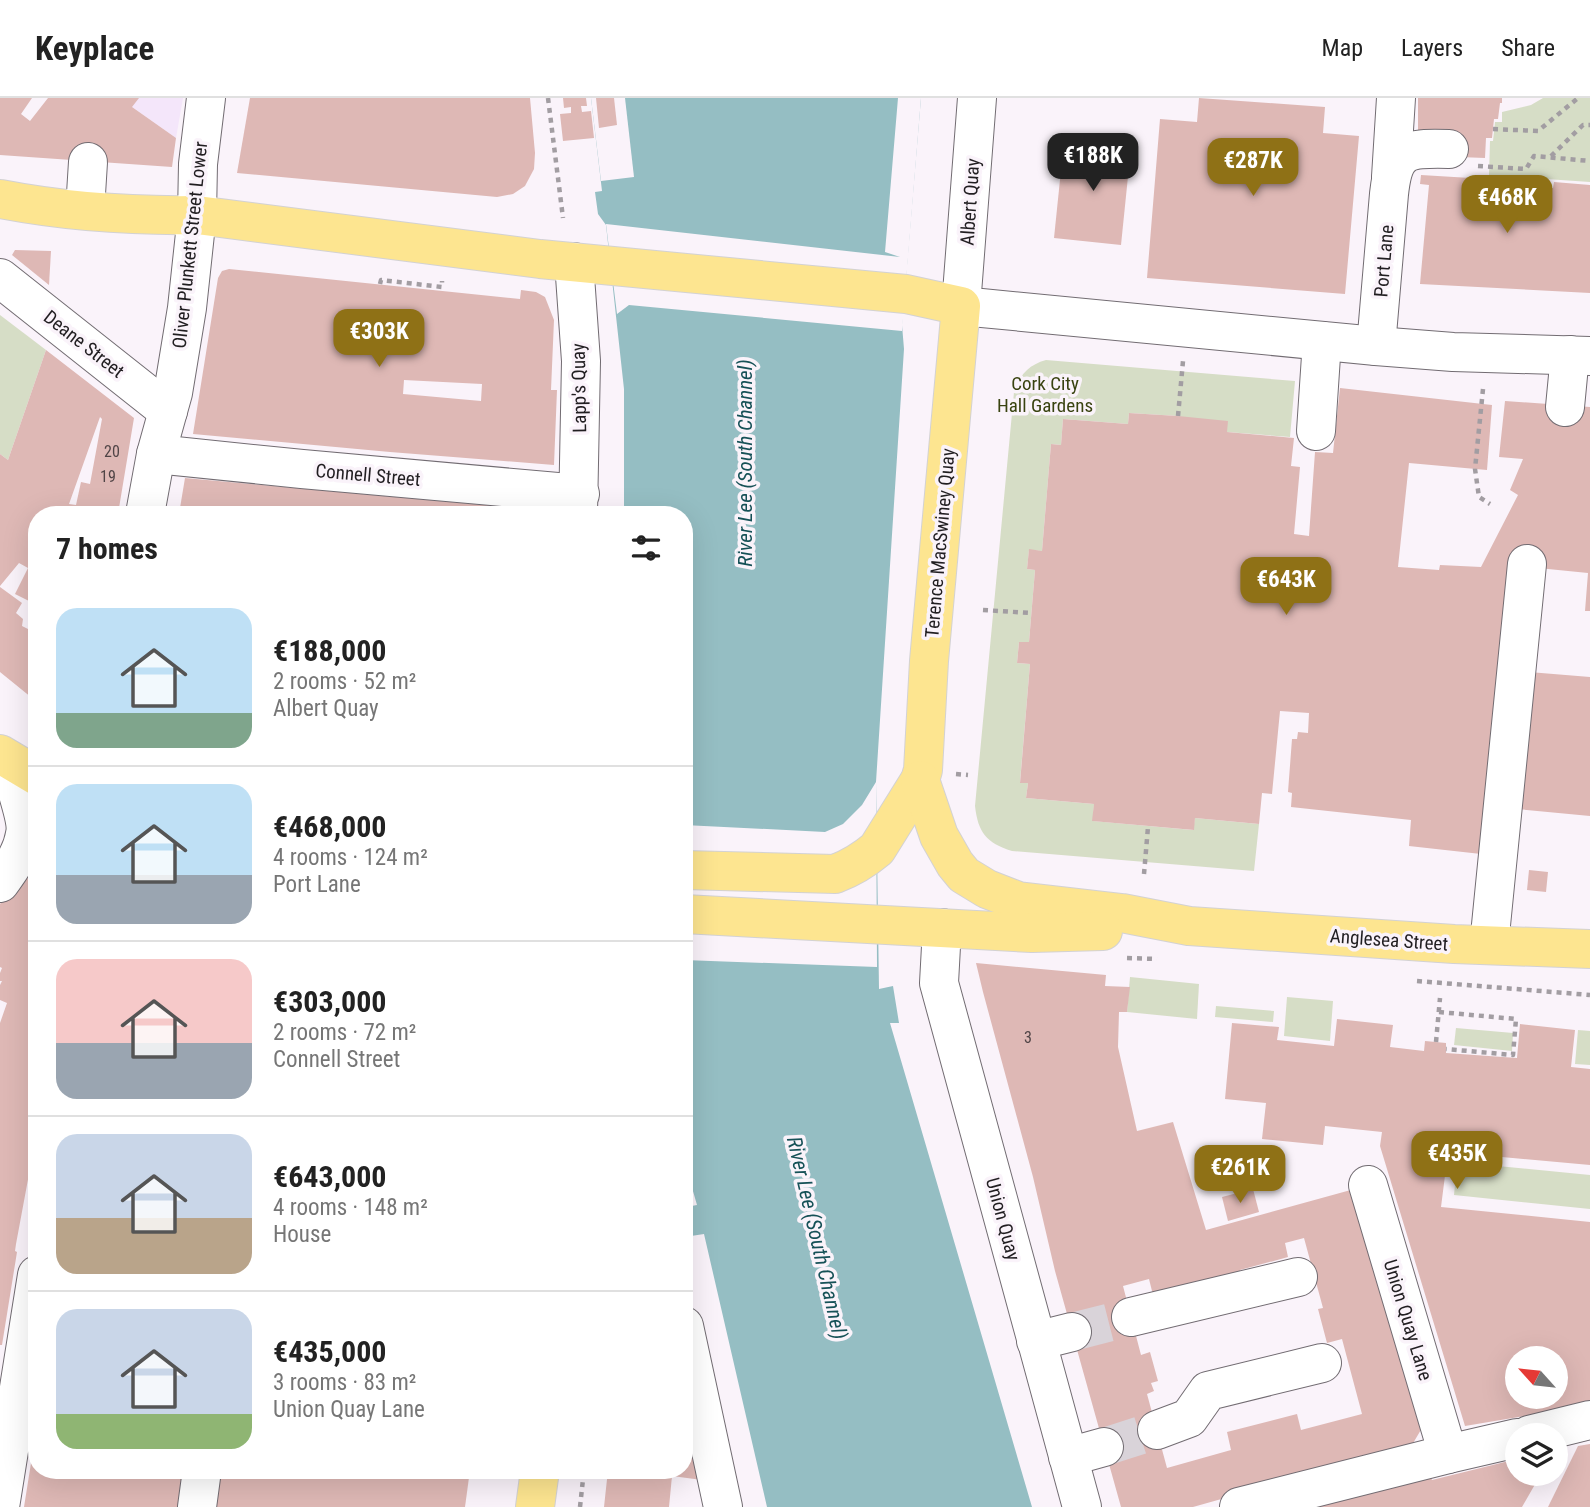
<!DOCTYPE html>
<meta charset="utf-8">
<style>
:root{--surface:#fff;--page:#f2f2f2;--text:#222;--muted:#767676;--line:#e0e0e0;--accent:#8f7116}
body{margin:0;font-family:"Roboto Condensed",sans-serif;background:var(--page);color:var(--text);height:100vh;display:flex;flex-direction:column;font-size:26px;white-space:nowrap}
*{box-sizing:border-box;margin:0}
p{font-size:23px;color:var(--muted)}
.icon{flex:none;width:38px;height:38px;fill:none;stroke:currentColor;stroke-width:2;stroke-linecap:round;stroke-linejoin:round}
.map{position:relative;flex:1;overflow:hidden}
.details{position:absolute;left:28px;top:408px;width:665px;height:973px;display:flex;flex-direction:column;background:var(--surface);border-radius:28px;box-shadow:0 7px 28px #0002}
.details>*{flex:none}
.needle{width:46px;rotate:297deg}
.controls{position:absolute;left:1505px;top:1248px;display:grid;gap:14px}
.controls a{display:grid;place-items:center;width:63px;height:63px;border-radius:50%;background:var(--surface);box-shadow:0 7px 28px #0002;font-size:35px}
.price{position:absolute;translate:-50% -60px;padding:0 16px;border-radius:14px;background:var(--accent);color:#fff;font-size:23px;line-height:46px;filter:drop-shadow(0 2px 4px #0008)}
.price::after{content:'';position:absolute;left:50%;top:42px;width:21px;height:16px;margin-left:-10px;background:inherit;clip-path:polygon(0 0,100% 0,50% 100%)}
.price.on{background:#222;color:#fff}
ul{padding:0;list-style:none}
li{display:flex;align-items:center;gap:21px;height:175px;padding:0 28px}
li+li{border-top:2px solid var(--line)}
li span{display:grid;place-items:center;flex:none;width:196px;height:140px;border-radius:21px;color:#555}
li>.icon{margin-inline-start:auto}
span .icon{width:84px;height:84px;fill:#fffc;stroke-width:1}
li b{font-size:30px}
h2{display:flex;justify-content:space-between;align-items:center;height:84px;padding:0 28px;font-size:30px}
header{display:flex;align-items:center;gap:42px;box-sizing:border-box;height:98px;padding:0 35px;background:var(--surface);border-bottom:2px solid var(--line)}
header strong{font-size:33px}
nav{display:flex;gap:38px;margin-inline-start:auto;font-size:24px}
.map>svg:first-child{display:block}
.commercial{fill:#f4e6fa}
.green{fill:#d6ddc6}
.water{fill:#95bec3}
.pier{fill:#faf3fa}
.building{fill:#deb8b5;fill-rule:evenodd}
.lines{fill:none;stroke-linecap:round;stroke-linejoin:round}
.minor-tunnel{stroke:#d9d3d9;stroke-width:38;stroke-dasharray:38 19;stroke-linecap:butt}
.minor-casing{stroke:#726c72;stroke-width:40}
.major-casing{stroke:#d3d2d3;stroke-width:40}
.path{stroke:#a29da2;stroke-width:4.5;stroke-dasharray:5 5;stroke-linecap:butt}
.minor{stroke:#fff;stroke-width:38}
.major{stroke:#fde590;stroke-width:38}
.labels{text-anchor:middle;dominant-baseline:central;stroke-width:7;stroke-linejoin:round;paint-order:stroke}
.number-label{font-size:16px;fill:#504446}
.street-label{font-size:19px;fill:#211e21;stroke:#faf3fa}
.park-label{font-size:19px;fill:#394310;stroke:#faf3fa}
.water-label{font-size:21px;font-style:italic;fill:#165157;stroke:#faf3fa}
</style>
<header>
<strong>Keyplace</strong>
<nav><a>Map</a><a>Layers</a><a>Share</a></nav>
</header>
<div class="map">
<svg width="1590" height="1409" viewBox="0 0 1590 1409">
<rect width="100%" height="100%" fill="#faf3fa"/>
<!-- commercial -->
<path class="commercial" d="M120,0H183L176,40L132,9Z"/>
<!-- green -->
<g class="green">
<path d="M1543,0H1590V84L1489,77L1490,43H1493L1495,24H1502V14L1531,7Z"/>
<path d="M0,217L46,252L8,362L0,356Z"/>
<path d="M1046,262L1295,283L1290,339L1227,334L1178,318L1129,315L1128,326L1063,321L1061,347L1051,346L1042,453L1029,452L1027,471L1035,472L1029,544H1019L1017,565L1030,566L1020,684L1028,685L1026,700L1094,706L1093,723L1193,732L1195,720L1259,726L1254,773L1012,753C986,745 978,734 975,708L1014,294C1019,278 1028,267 1046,262Z"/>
<path d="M1130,879L1199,886L1197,921L1127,914Z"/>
<path d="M1287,899L1333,903L1330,943L1284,938Z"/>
<path d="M1216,908L1274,913L1273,924L1215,919Z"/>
<path d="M1456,930L1513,935L1512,953L1454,947Z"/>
<path d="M1578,932L1590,933V967L1575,966Z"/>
<path d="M1457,1064L1590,1077V1111L1454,1097Z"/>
</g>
<!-- water -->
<path class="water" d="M591,0H921L902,227L904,251L876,684L879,891L893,888L899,925H890L1032,1409H767L704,1136L691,1138L686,1109L697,1107L684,1062V416H624V291L606,127L598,116L595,94L602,93Z"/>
<!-- pier -->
<g class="pier">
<path d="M591,0H625L634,79L601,83Z"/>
<path d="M898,0H921L902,233L629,207L617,216L606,126L900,159L885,154Z"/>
<path d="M876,684L877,869L684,862V727L825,734L843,726L862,707Z"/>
</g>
<!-- building -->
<g class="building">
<path d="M0,0H32L21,16L30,23L48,0H139L132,9L176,40L172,69L0,57Z"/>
<path d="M250,0H530L535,55L534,71L525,88L513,96L497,99L237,75Z"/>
<path d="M563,0H586L587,8H581L582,14L591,13L594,40L563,43L560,16L571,15V9L564,10Z"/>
<path d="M596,0H614L617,27L599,30Z"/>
<path d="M1199,0L1325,9L1323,35L1359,38L1345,196L1147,180L1160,21L1197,24Z"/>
<path d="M1418,0H1502V5H1500L1498,21H1494L1492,40H1486L1485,60L1459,59L1418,34Z"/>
<path d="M1064,43L1131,49L1121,147L1054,140Z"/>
<path d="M1421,77L1520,83V86L1553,90L1554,84L1590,87V195L1420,186L1429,87L1420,86Z"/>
<path d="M15,152L51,153L49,187L12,157Z"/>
<path d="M229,171L520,201L521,192L536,194L545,199L554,222L551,292H557L554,367L390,354L193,336L218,180L222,173ZM404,282L482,286L481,303L403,296Z"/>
<path d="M46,252L134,320L118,416H37V507L15,496L28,470L19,465L0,488V356L8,362ZM100,319L102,321L90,386L81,384L76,407L69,406Z"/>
<path d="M1340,290L1492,307L1487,372L1409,365L1398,469L1439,472L1440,467L1481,469L1518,397L1510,392L1523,361L1499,359L1505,303L1590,309V513H1585L1588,475L1538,470L1540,451L1530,449L1490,757L1409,748L1411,722L1291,709L1292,695L1288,694L1292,641H1297L1298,634L1308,635L1309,615L1280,613L1272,696L1262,695L1259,726L1195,720L1194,732L1092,723L1094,706L1026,700L1028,685H1020L1030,566L1017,565L1019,544H1029L1035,472L1027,471L1029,451L1042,453L1051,346L1061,347L1063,321L1128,326L1129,315L1178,318L1228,323L1227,334L1294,340L1291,368L1300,369L1294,436L1309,438L1315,354L1333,355Z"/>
<path d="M185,380L362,396L551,413V416H179Z"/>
<path d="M0,489L22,505L16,515L23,521L22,528L28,531L37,517V604L0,574Z"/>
<path d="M1529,574L1590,579V718L1517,711Z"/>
<path d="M1529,772L1548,774L1546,794L1527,792Z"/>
<path d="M21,778L37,784V1033L16,1146L15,1153L17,1154L2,1247H0V925L7,905L0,902V887L2,883H0V875L2,870L0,869V806Z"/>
<path d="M976,865L1106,877L1105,888L1130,889L1127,914H1119L1118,949L1137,1033L1173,1024L1206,1132L1358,1090L1422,1330L1412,1347L1193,1409H1121L1055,1173L1033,1079L983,894ZM1304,1140L1323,1210L1318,1211L1327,1245L1342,1241L1362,1316L1301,1332L1297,1316L1227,1334L1231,1352L1167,1370L1147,1296L1154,1293L1151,1285L1158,1283L1150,1254L1141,1257L1123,1188L1149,1181L1153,1197L1241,1179L1240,1172L1288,1159L1285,1145Z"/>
<path d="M1337,921L1393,927L1390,949L1424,953L1425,943L1446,945V955L1517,960L1520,926L1575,932L1571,969L1590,971V1067L1448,1054L1441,1109L1590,1124V1307L1465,1328L1380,1048L1382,1034L1325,1028L1323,1047L1262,1041L1266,1005L1225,1001L1232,925L1279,929L1277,942L1334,948ZM1517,1260H1556V1298H1517Z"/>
<path d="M1253,1091L1259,1114L1228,1123L1222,1099Z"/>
<path d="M684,1300L702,1382L672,1378L669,1409H604L608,1372H684Z"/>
<path d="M35,1340H37V1372H193L187,1409H24Z"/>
<path d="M1590,1346V1409H1548L1578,1348Z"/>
<path d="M1517,1361V1376H1541L1522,1409H1315L1429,1374L1432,1382Z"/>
<path d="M218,1372H470L465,1409H212Z"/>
</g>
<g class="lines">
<!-- minor-tunnel -->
<g class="minor-tunnel">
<path d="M1072,1234L1131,1219"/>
<path d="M1104,1349L1157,1332"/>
</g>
<!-- minor casing -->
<g class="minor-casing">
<g id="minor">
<path d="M977,0L961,208L1376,248L1453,254L1590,258"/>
<path d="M1391,79L1396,0"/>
<path d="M85,112L88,64"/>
<path d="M574,164L581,263L578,416"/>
<path d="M0,180L168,313"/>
<path d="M1376,248L1389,96C1394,50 1407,50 1449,51"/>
<path d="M1565,309L1570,257"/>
<path d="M1316,333L1322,243"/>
<path d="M156,356L302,371L580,396"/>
<path d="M145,416L156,356L173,295L187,210L197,117L198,66L206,0"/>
<path d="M0,785C11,770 22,755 25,736C28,723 12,677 7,661"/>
<path d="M942,830L939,885L1082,1409"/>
<path d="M1489,847L1527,466"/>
<path d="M1131,1219L1298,1179"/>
<path d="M684,1228L723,1409"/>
<path d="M1036,1243L1072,1234"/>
<path d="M1157,1332L1189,1320L1208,1293L1322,1265"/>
<path d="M1529,1337L1590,1322"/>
<path d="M1448,1356L1517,1340"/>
<path d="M1068,1359L1104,1349"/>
<path d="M0,1409L37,1177"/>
<path d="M197,1409L202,1372"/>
<path d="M1239,1409L1448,1356L1368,1087"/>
</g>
</g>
<!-- major casing -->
<g class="major-casing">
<g id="major">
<path d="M0,101C62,113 134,118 197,117L540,161L906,196L961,208L929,563L923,672L920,682L877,751C864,762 851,770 835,776L684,772"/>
<path d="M0,656L37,678"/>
<path d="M920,682L939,738L955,766L964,777L987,791L1018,803L1122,815L1189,828L1454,846L1590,851"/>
<path d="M684,816L1032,835L1103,833"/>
<path d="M535,1409L540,1372"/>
</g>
</g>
<!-- path -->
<g class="path">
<path d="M548,0L563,120"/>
<path d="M1493,31L1538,33L1578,0"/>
<path d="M1551,58L1583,27H1590"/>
<path d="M1478,68L1526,71L1534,58L1590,63"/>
<path d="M380,186L381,182L442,189V183"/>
<path d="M1483,291L1475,371L1479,399L1490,406"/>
<path d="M1178,318L1183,263"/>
<path d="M983,512L1031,515"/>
<path d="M956,676L968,677"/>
<path d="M1144,776L1148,729"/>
<path d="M1127,860L1157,861"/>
<path d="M1417,883L1590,897"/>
<path d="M1439,914L1516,921L1513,957L1446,951"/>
<path d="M1436,944L1440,900"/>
<path d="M34,1077H37"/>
<path d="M580,1409L584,1372"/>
</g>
<!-- minor -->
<use href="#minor" class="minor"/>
<!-- major -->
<use href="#major" class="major"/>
</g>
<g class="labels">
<!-- number labels -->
<g class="number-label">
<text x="112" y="353">20</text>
<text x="108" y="378">19</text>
<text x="1028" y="939">3</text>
</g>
<!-- street labels -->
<g class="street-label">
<text transform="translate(970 104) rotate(-86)">Albert Quay</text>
<text transform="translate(190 147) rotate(-84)">Oliver Plunkett Street Lower</text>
<text transform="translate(1384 163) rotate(-85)">Port Lane</text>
<text transform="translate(84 246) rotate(38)">Deane Street</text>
<text transform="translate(579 290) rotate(-91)">Lapp's Quay</text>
<text transform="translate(368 377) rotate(5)">Connell Street</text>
<text transform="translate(940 445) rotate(-85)">Terence MacSwiney Quay</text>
<text transform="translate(1389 842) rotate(4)">Anglesea Street</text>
<text transform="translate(1003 1121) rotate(75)">Union Quay</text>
<text transform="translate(1408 1222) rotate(73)">Union Quay Lane</text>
</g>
<!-- park labels -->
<g class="park-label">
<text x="1045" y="285">Cork City<tspan x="1045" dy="22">Hall Gardens</tspan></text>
</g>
<!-- water labels -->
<g class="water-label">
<text transform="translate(745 365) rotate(-90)">River Lee (South Channel)</text>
<text transform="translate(817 1140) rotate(77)">River Lee (South Channel)</text>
</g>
</g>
</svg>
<div class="controls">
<a><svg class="needle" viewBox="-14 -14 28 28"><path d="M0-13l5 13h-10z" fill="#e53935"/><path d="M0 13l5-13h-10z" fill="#767676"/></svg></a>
<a><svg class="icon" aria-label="layers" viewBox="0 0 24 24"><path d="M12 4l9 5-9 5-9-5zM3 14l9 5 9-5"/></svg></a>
</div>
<b class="price on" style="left:1093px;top:95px">€188K</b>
<b class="price" style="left:1253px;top:100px">€287K</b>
<b class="price" style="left:1507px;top:137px">€468K</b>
<b class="price" style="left:379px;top:271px">€303K</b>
<b class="price" style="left:1286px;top:519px">€643K</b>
<b class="price" style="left:1457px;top:1093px">€435K</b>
<b class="price" style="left:1240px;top:1107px">€261K</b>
<section class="details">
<h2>7 homes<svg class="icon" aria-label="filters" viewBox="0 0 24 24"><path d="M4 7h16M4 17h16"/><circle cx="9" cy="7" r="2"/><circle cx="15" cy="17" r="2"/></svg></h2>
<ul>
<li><span style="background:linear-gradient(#bfe0f5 75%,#7fa58c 0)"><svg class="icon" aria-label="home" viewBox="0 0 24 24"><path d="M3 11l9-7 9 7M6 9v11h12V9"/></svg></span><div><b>€188,000</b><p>2 rooms · 52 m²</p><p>Albert Quay</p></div></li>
<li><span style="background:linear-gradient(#bfe0f5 65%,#9aa5b1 0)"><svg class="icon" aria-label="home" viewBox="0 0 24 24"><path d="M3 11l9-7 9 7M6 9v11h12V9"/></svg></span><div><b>€468,000</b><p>4 rooms · 124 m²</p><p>Port Lane</p></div></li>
<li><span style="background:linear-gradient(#f6c9c9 60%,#9aa5b1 0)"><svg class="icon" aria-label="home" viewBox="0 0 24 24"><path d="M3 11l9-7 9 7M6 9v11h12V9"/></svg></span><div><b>€303,000</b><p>2 rooms · 72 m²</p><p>Connell Street</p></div></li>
<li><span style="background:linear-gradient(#c9d6e8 60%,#b9a48a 0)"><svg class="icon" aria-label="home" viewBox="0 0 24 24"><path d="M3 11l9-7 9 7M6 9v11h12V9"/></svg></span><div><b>€643,000</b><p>4 rooms · 148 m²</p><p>House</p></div></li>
<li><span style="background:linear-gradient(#c9d6e8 75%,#8fb573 0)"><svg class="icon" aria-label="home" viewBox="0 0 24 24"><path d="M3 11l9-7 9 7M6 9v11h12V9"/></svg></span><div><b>€435,000</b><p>3 rooms · 83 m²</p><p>Union Quay Lane</p></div></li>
</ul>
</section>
</div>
